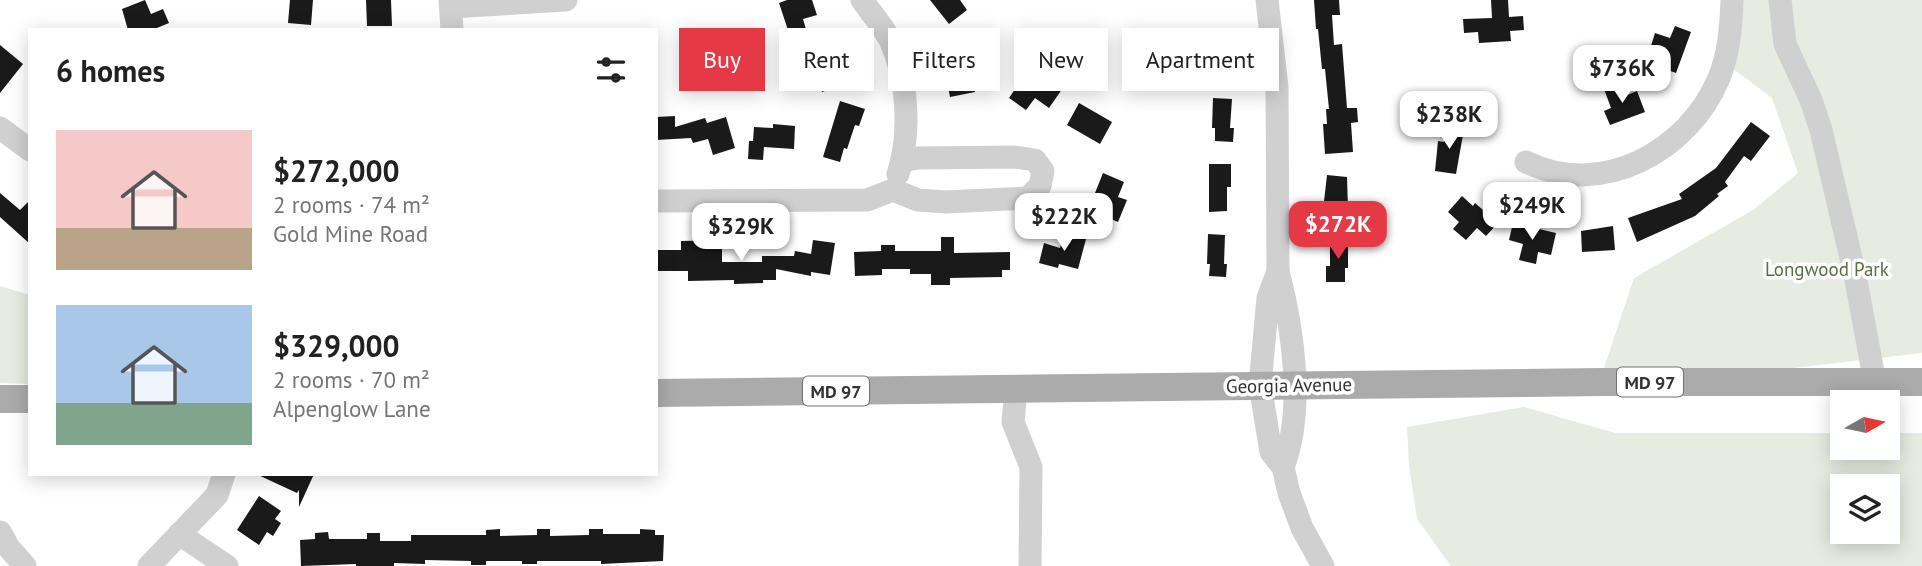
<!DOCTYPE html>
<meta charset="utf-8">
<style>
:root{--surface:#fff;--page:#f6f6f6;--text:#222;--muted:#767676;--accent:#e63946}
body{margin:0;font-family:"PT Sans",sans-serif;background:var(--page);color:var(--text);height:100vh;display:flex;flex-direction:column;font-size:26px;white-space:nowrap}
*{box-sizing:border-box;margin:0}
p{font-size:23px;color:var(--muted)}
.icon{flex:none;width:38px;height:38px;fill:none;stroke:currentColor;stroke-width:2;stroke-linecap:round;stroke-linejoin:round}
.map{position:relative;flex:1;overflow:hidden}
.details{position:absolute;left:28px;top:28px;width:630px;height:448px;display:flex;flex-direction:column;background:var(--surface);border-radius:0px;box-shadow:0 4px 18px #0003}
.details>*{flex:none}
.top-card{position:absolute;left:679px;top:28px;width:665px;height:63px;display:flex;gap:14px}
.needle{width:46px;rotate:81deg}
.fabs{position:absolute;left:1830px;top:390px;display:grid;gap:14px}
.fabs a{display:grid;place-items:center;width:70px;height:70px;border-radius:0px;background:var(--surface);box-shadow:0 4px 18px #0003;font-size:35px}
.price{position:absolute;translate:-50% -60px;padding:0 16px;border-radius:14px;background:#fff;color:#222;font-size:23px;line-height:46px;filter:drop-shadow(0 2px 4px #0008)}
.price::after{content:'';position:absolute;left:50%;top:42px;width:21px;height:16px;margin-left:-10px;background:inherit;clip-path:polygon(0 0,100% 0,50% 100%)}
.price.on{background:var(--accent);color:#fff}
ul{padding:0;list-style:none}
li{display:flex;align-items:center;gap:21px;height:175px;padding:0 28px}
li span{display:grid;place-items:center;flex:none;width:196px;height:140px;border-radius:0px;color:#555}
li>.icon{margin-inline-start:auto}
span .icon{width:84px;height:84px;fill:#fffc;stroke-width:1}
li b{font-size:30px}
h2{display:flex;justify-content:space-between;align-items:center;height:84px;padding:0 28px;font-size:30px}
.chip{padding:0 24px;border-radius:0px;background:var(--surface);box-shadow:0 4px 18px #0003;font-size:24px;line-height:63px}
.chip.on{background:var(--accent);color:#fff}
.map>svg:first-child{display:block}
.green{fill:#e6ecdf;fill-rule:evenodd}
.building{fill:#1a1a1a}
.lines{fill:none;stroke-linecap:round;stroke-linejoin:round}
.minor{stroke:#d0d0d0;stroke-width:23}
.major{stroke:#ababab;stroke-width:28}
.labels{text-anchor:middle;dominant-baseline:central;stroke-width:7;stroke-linejoin:round;paint-order:stroke}
.shield{fill:#fff;stroke:#707070;stroke-width:2}
.shield-label{font-size:18px;font-weight:bold;fill:#333}
.park-label{font-size:19px;fill:#56703f;stroke:#fff}
.street-label{font-size:19px;fill:#333;stroke:#fff}
</style>
<div class="map">
<svg width="1922" height="566" viewBox="0 0 1922 566">
<rect width="100%" height="100%" fill="#fff"/>
<!-- green -->
<g class="green">
<path d="M1732,0H1922V353L1758,372L1603,371L1634,278L1753,210L1798,173L1772,98L1724,62Z"/>
<path d="M0,286L30,295V384L0,383Z"/>
<path d="M1524,407L1615,433H1843V448H1888V433H1922V566H1451L1417,519L1409,465L1407,427ZM1888,486V532H1843V486Z"/>
</g>
<!-- building -->
<g class="building">
<path d="M145,0L151,14L163,9L169,23L152,30H128L122,9Z"/>
<path d="M290,0H313L311,25L288,23Z"/>
<path d="M366,0H391L392,26H367Z"/>
<path d="M787,0H812L817,15L803,19L808,36L792,42L779,3Z"/>
<path d="M930,0H960L967,10L949,24Z"/>
<path d="M1314,0H1339L1340,15H1332L1334,45L1342,44L1347,108H1357L1358,122L1351,123L1353,152L1325,154L1323,124H1327L1326,109H1329L1325,69H1322L1318,29H1316Z"/>
<path d="M1491,0H1508L1509,17L1523,16L1524,30L1510,31L1511,41L1479,43L1478,32L1464,33L1463,19L1492,18Z"/>
<path d="M1675,26L1691,32L1676,73L1656,66L1661,53L1650,49L1655,33L1670,38Z"/>
<path d="M1227,35L1230,76L1214,77L1213,68L1206,69L1203,37Z"/>
<path d="M840,36L845,50L833,54L844,84L822,92L814,71L818,70L809,47Z"/>
<path d="M0,45L23,64L0,93Z"/>
<path d="M961,51L963,60L979,56L982,74L972,76L975,92L950,97L942,55Z"/>
<path d="M1035,60L1049,69L1047,72L1065,85L1049,108L1035,98L1026,110L1009,98Z"/>
<path d="M1620,83L1625,96L1637,91L1645,112L1610,125L1604,111L1611,108L1604,89Z"/>
<path d="M1213,98L1232,99L1230,128H1234L1233,142L1215,141V128H1212Z"/>
<path d="M840,101L865,109L859,126L855,125L847,149L844,148L840,162L823,157Z"/>
<path d="M1079,103L1112,122L1100,144L1067,125Z"/>
<path d="M675,116V127L705,118L707,123L726,117L735,148L713,155L708,139L693,143L691,138L656,140V117Z"/>
<path d="M1751,122L1770,136L1751,161L1744,156L1725,182L1728,186L1717,194L1719,196L1695,216L1637,242L1628,218L1682,199L1679,194L1716,168Z"/>
<path d="M773,124L795,126L794,149L764,147L763,160L748,159L749,141H753L754,127L773,128Z"/>
<path d="M1446,127L1464,129L1456,174L1435,171L1438,141L1444,142Z"/>
<path d="M1209,164H1231V187H1227V211L1209,212Z"/>
<path d="M1103,173L1124,182L1118,197L1127,200L1118,222L1097,213L1104,196L1095,193Z"/>
<path d="M1327,175L1347,177L1348,208L1341,207L1340,220L1322,219Z"/>
<path d="M0,193L20,210L30,200V244L0,217Z"/>
<path d="M1462,196L1473,206L1475,203L1498,223L1486,236L1477,228L1466,240L1453,229L1459,222L1448,212Z"/>
<path d="M1513,223L1556,233L1551,255L1538,252L1536,264L1519,260L1523,244L1509,240Z"/>
<path d="M1613,226L1615,250L1582,252L1581,231Z"/>
<path d="M1064,233L1086,239L1078,269L1059,264L1058,268L1039,263L1044,243L1060,248Z"/>
<path d="M1208,234L1225,235L1224,264H1227L1226,277L1209,276L1210,264H1207Z"/>
<path d="M941,237H954V253L1010,252V270H1002V277L950,278V285H931V274H910V269H882V275L855,276L854,252L881,251V245H895V251H941Z"/>
<path d="M1330,238L1348,239V268H1345V282H1326V266H1330Z"/>
<path d="M722,240V262H762V256H794L795,251L811,254L813,240L835,243L830,275L811,272V276L776,269V280H763V283L734,284V280L688,281V271H656V250H681V241Z"/>
<path d="M256,474H314L299,507V490L297,493Z"/>
<path d="M259,496L281,511L275,519L281,523L273,536L267,532L259,545L237,530Z"/>
<path d="M500,529V536L537,535V529H550V536L589,535V529H603V534H640V529L655,530V535H664L663,561L601,564V561H537V564H522V561H486V565H471V561L425,560V564L394,563V566H356V564L301,566L300,540L315,539V533L328,532L329,539H367V533H380V541H411V535H486V530Z"/>
</g>
<g class="lines">
<!-- minor -->
<g class="minor">
<path d="M450,0L452,30"/>
<path d="M862,0C871,13 883,26 890,40C908,79 911,134 898,174"/>
<path d="M1267,0L1277,87L1278,271"/>
<path d="M1780,0L1785,44L1811,100L1821,130L1855,275L1875,383"/>
<path d="M451,7L566,0"/>
<path d="M0,128L30,150"/>
<path d="M1526,162C1601,199 1688,152 1719,78C1729,53 1731,28 1732,0"/>
<path d="M656,201L867,200L893,190L918,200L946,202L1028,198L1040,186L1043,171L1035,160L1015,157L918,158L902,161"/>
<path d="M1016,389L1013,422L1031,467L1030,566"/>
<path d="M1283,467C1305,410 1293,329 1278,271L1268,298L1260,385L1264,409L1271,452L1283,467L1289,493L1302,528L1323,566"/>
<path d="M0,532L9,548L25,566"/>
<path d="M179,534L227,566"/>
<path d="M149,566L217,495L224,474"/>
</g>
<!-- major -->
<g class="major">
<path d="M656,393L1602,382H1922"/>
<path d="M0,399H30"/>
</g>
</g>
<g class="labels">
<!-- shield labels -->
<g class="shield">
<rect x="1617" y="367.5" width="66" height="29" rx="5"/>
<rect x="803" y="376.5" width="66" height="29" rx="5"/>
</g>
<g class="shield-label">
<text x="1650" y="382">MD 97</text>
<text x="836" y="391">MD 97</text>
</g>
<!-- park labels -->
<g class="park-label">
<text x="1827" y="269">Longwood Park</text>
</g>
<!-- street labels -->
<g class="street-label">
<text transform="translate(1289 385) rotate(-1)">Georgia Avenue</text>
</g>
</g>
</svg>
<div class="fabs">
<a><svg class="needle" viewBox="-14 -14 28 28"><path d="M0-13l5 13h-10z" fill="#e53935"/><path d="M0 13l5-13h-10z" fill="#767676"/></svg></a>
<a><svg class="icon" aria-label="layers" viewBox="0 0 24 24"><path d="M12 4l9 5-9 5-9-5zM3 14l9 5 9-5"/></svg></a>
</div>
<b class="price" style="left:1622px;top:105px">$736K</b>
<b class="price" style="left:1449px;top:151px">$238K</b>
<b class="price" style="left:1532px;top:242px">$249K</b>
<b class="price" style="left:1064px;top:253px">$222K</b>
<b class="price on" style="left:1338px;top:261px">$272K</b>
<b class="price" style="left:741px;top:263px">$329K</b>
<div class="top-card">
<a class="chip on">Buy</a>
<a class="chip">Rent</a>
<a class="chip">Filters</a>
<a class="chip">New</a>
<a class="chip">Apartment</a>
</div>
<section class="details">
<h2>6 homes<svg class="icon" aria-label="filters" viewBox="0 0 24 24"><path d="M4 7h16M4 17h16"/><circle cx="9" cy="7" r="2"/><circle cx="15" cy="17" r="2"/></svg></h2>
<ul>
<li><span style="background:linear-gradient(#f6c9c9 70%,#b9a48a 0)"><svg class="icon" aria-label="home" viewBox="0 0 24 24"><path d="M3 11l9-7 9 7M6 9v11h12V9"/></svg></span><div><b>$272,000</b><p>2 rooms · 74 m²</p><p>Gold Mine Road</p></div></li>
<li><span style="background:linear-gradient(#a9c7e8 70%,#7fa58c 0)"><svg class="icon" aria-label="home" viewBox="0 0 24 24"><path d="M3 11l9-7 9 7M6 9v11h12V9"/></svg></span><div><b>$329,000</b><p>2 rooms · 70 m²</p><p>Alpenglow Lane</p></div></li>
</ul>
</section>
</div>
